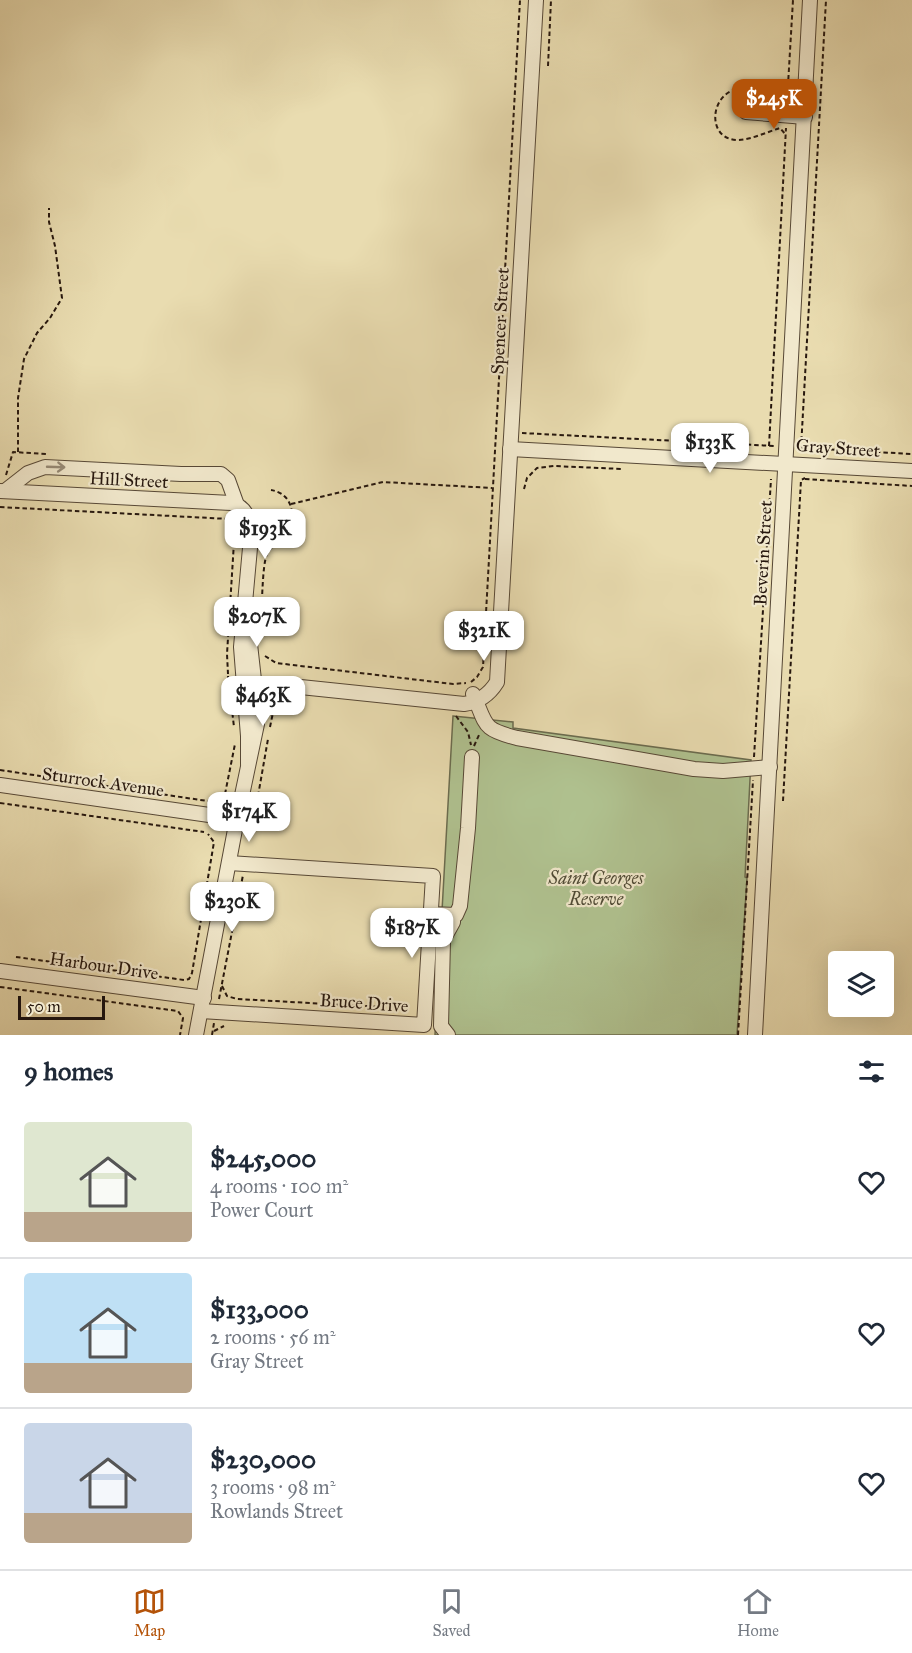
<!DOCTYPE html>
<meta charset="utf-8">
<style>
:root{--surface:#fff;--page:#f2f2f3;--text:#1f2937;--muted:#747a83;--line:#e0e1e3;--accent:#b45309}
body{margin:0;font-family:"IM FELL Great Primer",serif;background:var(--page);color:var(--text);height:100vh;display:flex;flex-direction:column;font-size:22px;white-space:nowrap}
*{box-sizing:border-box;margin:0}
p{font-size:20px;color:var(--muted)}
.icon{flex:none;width:33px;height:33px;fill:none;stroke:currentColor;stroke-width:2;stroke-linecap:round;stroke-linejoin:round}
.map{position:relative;height:1035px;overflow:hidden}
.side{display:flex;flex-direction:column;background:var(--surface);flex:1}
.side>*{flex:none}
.buttons{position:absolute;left:828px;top:951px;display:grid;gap:12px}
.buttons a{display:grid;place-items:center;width:66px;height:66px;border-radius:6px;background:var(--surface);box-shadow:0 6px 24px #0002;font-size:30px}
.scale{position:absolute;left:18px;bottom:15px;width:87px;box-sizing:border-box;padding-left:6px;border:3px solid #26170e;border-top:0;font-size:16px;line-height:21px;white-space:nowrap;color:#26170e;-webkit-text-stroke:4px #f1e8cc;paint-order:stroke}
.price{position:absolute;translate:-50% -51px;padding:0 14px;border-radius:12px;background:#fff;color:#222;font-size:20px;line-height:39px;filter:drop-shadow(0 2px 3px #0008)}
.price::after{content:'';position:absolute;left:50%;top:36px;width:18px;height:14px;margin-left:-9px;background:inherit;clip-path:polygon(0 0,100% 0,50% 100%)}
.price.current{background:var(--accent);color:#fff}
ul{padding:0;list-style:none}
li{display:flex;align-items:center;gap:18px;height:150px;padding:0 24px}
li+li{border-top:2px solid var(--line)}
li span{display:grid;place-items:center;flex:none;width:168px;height:120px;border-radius:6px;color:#555}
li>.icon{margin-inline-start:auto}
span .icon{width:72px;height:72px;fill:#fffc;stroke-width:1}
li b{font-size:26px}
h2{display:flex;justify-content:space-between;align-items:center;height:72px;padding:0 24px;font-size:26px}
.menu{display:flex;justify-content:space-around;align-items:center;height:84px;border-top:2px solid var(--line);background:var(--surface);font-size:16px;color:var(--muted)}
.menu a{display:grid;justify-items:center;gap:3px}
.menu .current{color:var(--accent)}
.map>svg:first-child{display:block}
.green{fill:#b0c290;stroke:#6b6c4f;stroke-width:1.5}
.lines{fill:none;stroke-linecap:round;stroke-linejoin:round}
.minor-casing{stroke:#574836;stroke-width:16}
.path{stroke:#26170e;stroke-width:2;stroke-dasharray:4.5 3;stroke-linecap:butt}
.minor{stroke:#f1e8cc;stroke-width:14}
.oneway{stroke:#968a76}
.labels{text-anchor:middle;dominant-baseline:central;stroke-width:4.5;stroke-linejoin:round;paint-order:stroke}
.street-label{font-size:18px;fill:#26170e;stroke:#f1e8cc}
.park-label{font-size:18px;font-style:italic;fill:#4f4a35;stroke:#f1e8cc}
</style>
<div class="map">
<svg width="912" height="1035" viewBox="0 0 912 1035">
<rect width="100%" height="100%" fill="#e9dcb0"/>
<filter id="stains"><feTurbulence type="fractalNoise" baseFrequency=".00333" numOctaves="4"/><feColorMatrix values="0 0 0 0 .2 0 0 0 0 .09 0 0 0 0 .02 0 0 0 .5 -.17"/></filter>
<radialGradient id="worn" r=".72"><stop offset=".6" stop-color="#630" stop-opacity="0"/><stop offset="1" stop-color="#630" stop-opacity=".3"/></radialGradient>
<!-- green -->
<path class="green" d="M453,716L513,722V728L751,760L745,877L747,878L737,1035H435Z"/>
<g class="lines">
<!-- minor casing -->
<g class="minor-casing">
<g id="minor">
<path d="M746,112L805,117"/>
<path d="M510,449L912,471"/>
<path d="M0,491L231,503C247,507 251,521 251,537L241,647L248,736V764"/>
<path d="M5,491L28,473L45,467L181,474H221L228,480L237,505"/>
<path d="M244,689L291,686L464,704C479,702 489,695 497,682L536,0"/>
<path d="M473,694C487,725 481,729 517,738L694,769L723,771L770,767"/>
<path d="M0,785L237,819"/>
<path d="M430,914L456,915L460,906L468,828L472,757"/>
<path d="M0,971L204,998"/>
<path d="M201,1011L424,1025L433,876L229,863"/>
<path d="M196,1035L237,819L257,724L255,689L248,626"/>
<path d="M448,1035L441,1026L443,940L453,922L451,915"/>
<path d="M755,1035L810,0"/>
</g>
</g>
<!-- path -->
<g class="path">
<path d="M548,66L551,0"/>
<path d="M771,101C764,97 754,89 746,89C710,85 703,141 739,140C753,139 767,132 780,128L786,135"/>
<path d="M787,102L793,0"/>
<path d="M522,433L774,446"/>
<path d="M769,446L786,128"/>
<path d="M801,448L826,0"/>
<path d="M801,448L912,454"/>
<path d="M18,452V398L24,359L37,333L50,318L62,298L55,246L49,222V208"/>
<path d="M6,475L13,452L46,454"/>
<path d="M805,479L912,486"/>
<path d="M524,489L527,478L537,468L554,466L622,469"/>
<path d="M291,504L383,482L492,488"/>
<path d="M0,507L229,519L235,526L227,654L228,674"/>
<path d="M261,624C262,610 262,565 267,554C270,547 278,543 283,537C297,520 295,494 271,490"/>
<path d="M265,656L276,663L453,684L466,683"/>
<path d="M228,676L234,727"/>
<path d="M471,682L477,677L483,667L520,0"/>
<path d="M456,716L468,732L471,745"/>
<path d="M270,727L276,698"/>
<path d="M474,746L479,735"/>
<path d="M754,757L771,479"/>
<path d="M0,770L214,802L224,796"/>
<path d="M225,794L235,744"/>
<path d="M258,796L268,739"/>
<path d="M783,801L801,480L805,478"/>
<path d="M0,803L204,832"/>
<path d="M16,957L184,980L189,979L192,973L214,842L208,834"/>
<path d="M222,986L227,996L237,999L401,1008L409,1005"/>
<path d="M0,987L178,1011L183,1018L180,1035"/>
<path d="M219,999L243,875"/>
<path d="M214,1031L224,1026"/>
<path d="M212,1035L214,1023"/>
<path d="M738,1035L753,780"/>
</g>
<!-- minor -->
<use href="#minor" class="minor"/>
</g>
<!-- one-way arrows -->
<defs><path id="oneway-shaft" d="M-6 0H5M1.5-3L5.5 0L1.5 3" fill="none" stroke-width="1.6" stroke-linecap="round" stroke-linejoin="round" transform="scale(1.5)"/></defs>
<use class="oneway" href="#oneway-shaft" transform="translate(56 467) rotate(2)"/>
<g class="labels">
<!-- street labels -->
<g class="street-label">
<text transform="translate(500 321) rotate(-87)">Spencer Street</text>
<text transform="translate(838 448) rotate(4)">Gray Street</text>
<text transform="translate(129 480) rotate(3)">Hill Street</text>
<text transform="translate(763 553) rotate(-87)">Beverin Street</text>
<text transform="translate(103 782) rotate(8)">Sturrock Avenue</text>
<text transform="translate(104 966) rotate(8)">Harbour Drive</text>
<text transform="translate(364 1003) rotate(4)">Bruce Drive</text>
</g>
<!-- park labels -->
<g class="park-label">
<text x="596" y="878">Saint Georges<tspan x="596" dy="21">Reserve</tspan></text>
</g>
</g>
<rect width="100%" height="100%" filter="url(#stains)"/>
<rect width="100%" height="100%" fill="url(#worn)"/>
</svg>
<div class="buttons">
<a><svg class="icon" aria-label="layers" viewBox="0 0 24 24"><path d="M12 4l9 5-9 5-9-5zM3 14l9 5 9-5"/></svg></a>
</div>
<div class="scale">50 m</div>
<b class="price current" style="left:774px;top:130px">$245K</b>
<b class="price" style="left:710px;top:474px">$133K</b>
<b class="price" style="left:265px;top:560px">$193K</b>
<b class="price" style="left:257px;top:648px">$207K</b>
<b class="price" style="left:484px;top:662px">$321K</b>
<b class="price" style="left:263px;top:727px">$463K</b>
<b class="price" style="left:249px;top:843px">$174K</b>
<b class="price" style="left:232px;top:933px">$230K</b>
<b class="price" style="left:412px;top:959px">$187K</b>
</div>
<section class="side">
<h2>9 homes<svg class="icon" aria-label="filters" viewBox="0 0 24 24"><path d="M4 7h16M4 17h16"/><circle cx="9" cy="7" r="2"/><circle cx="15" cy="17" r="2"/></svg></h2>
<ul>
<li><span style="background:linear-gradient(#dfe7d0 75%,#b9a48a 0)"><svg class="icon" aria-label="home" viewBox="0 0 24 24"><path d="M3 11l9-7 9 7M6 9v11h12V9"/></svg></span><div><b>$245,000</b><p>4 rooms · 100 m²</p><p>Power Court</p></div><svg class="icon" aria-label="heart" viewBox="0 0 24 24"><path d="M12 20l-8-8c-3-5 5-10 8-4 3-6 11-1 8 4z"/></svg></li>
<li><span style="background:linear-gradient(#bfe0f5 75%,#b9a48a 0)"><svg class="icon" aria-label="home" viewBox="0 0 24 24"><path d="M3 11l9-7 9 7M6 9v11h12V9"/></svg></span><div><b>$133,000</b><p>2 rooms · 56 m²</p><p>Gray Street</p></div><svg class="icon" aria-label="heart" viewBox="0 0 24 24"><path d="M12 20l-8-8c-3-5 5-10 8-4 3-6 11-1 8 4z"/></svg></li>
<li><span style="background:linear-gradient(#c9d6e8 75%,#b9a48a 0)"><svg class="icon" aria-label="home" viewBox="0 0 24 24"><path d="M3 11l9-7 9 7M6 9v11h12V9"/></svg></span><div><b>$230,000</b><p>3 rooms · 98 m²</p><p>Rowlands Street</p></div><svg class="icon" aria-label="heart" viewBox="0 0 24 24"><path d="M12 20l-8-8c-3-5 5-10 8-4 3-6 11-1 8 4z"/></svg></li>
</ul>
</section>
<nav class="menu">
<a class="current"><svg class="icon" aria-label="map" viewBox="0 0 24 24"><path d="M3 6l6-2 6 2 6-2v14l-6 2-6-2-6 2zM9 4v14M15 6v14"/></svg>Map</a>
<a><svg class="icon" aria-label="saved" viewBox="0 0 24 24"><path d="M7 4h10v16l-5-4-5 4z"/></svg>Saved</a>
<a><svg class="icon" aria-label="home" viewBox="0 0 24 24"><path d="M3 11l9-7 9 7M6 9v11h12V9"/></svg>Home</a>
</nav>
